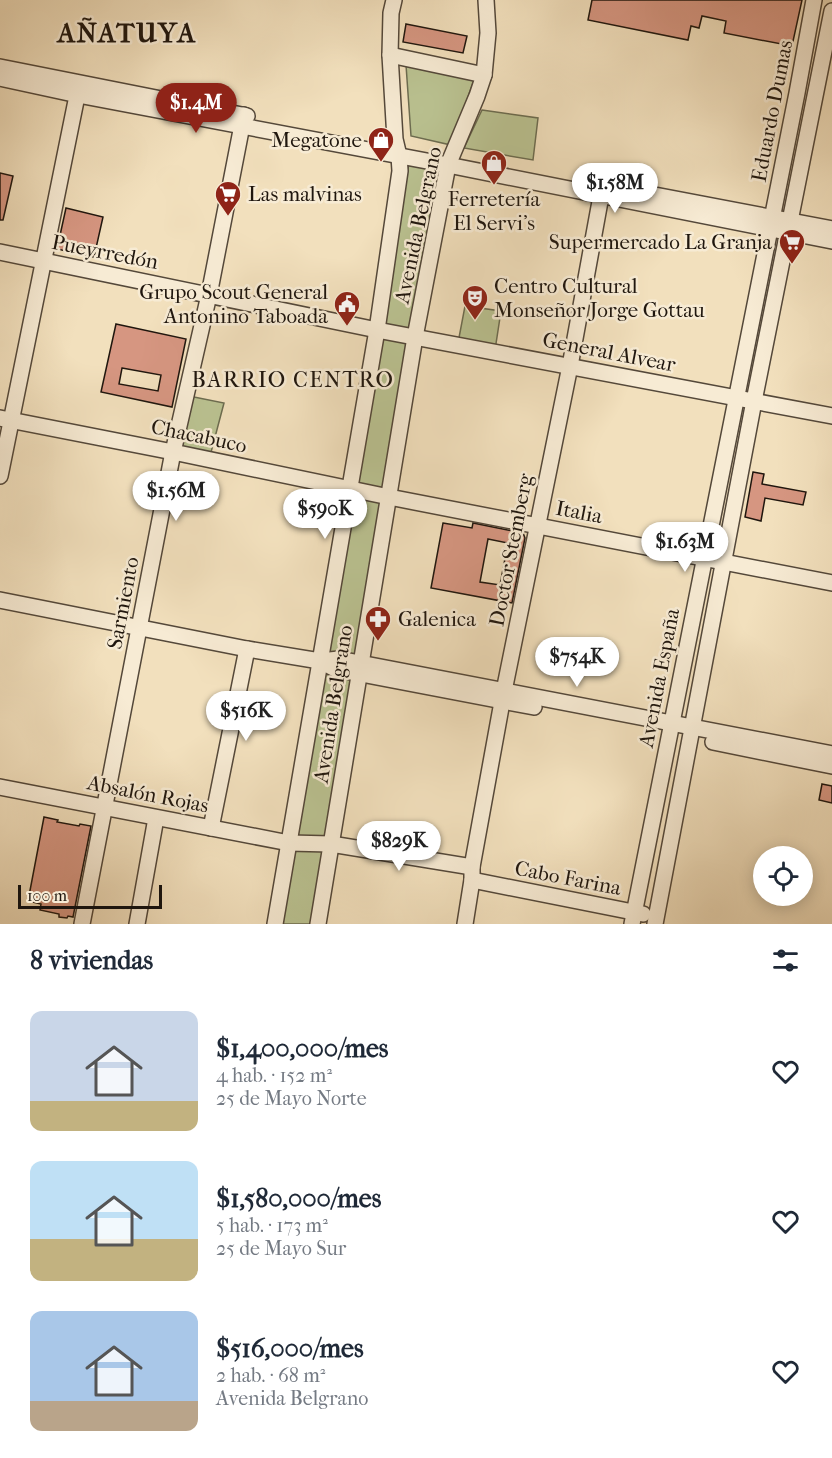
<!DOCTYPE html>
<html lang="es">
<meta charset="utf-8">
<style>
:root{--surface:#fff;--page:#f6f6f7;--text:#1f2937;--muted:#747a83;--accent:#8f2418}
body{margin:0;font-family:"IM FELL French Canon",serif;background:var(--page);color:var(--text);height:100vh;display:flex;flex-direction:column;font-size:22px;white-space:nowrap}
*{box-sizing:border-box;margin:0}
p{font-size:20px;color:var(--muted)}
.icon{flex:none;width:33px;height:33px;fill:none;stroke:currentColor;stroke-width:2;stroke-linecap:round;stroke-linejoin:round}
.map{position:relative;height:924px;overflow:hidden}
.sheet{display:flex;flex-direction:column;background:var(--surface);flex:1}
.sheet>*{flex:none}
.buttons{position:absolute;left:753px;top:846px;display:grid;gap:12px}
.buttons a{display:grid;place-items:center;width:60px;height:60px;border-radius:50%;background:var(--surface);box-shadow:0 3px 15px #0003;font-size:30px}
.scale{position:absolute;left:18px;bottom:15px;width:144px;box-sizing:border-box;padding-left:6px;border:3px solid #1f160e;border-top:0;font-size:16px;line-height:21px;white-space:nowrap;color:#1f160e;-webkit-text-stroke:4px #f7ebd4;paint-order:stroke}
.price{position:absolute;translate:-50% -51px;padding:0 14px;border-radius:21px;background:#fff;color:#222;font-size:20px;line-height:39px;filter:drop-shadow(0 2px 3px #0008)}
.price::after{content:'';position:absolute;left:50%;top:36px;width:18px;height:14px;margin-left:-9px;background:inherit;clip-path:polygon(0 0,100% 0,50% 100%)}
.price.active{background:var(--accent);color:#fff}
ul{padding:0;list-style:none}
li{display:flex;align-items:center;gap:18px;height:150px;padding:0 30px}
li span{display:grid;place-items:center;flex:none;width:168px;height:120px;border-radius:12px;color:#555}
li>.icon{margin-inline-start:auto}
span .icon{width:72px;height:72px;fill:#fffc;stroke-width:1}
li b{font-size:26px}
h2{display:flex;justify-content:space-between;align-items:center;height:72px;padding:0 30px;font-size:26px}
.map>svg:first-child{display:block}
.green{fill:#bac291;stroke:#6c6c50;stroke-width:1.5}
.building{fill:#d69681;stroke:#1f160e;stroke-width:1.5;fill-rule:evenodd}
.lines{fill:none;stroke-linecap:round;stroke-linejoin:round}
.minor-casing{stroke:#54483a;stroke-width:18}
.minor{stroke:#f7ebd4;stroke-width:15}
.labels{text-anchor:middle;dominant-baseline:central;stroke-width:5;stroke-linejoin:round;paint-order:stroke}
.street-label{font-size:21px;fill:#1f160e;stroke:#f7ebd4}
.poi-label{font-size:21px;fill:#1f160e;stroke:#f7ebd4;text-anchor:end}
.neighbourhood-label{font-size:22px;letter-spacing:1.5px;fill:#1f160e;stroke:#f7ebd4}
.district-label{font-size:27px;font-weight:bold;letter-spacing:1.5px;fill:#1f160e;stroke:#f7ebd4}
</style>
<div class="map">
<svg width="832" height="924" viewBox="0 0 832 924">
<rect width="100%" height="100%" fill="#f2e0bd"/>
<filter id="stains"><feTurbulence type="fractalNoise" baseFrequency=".00333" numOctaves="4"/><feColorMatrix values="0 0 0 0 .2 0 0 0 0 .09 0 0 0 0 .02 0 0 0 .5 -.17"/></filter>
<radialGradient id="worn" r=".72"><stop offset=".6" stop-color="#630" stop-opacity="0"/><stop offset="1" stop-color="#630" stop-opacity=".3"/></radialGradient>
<!-- green -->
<g class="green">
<path d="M406,65L474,80L451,145L411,136Z"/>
<path d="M482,110L538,118L533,160L464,148Z"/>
<path d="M409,163L443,169L314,924H278Z"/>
<path d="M465,306L501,311L495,350L458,343Z"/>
<path d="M189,396L224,403L209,460L177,454Z"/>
</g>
<!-- building -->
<g class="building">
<path d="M592,0H802L792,46L724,33L726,21L702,16L699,28L691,26L688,40L588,20Z"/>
<path d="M406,24L467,36L463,53L403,42Z"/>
<path d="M0,173L13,176L3,220H0Z"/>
<path d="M66,208L103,217L94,257L57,249Z"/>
<path d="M116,324L186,339L172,407L101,392ZM122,368L161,375L158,391L119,384Z"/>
<path d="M753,472L764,474L762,484L806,492L803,505L765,498L761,521L745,517Z"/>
<path d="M443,523L472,528L473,523L523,533L525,538L512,603L431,588ZM488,539L508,543L500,585L480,582Z"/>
<path d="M822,784L832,786V803L819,800Z"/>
<path d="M44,817L58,820L57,822L79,826L80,824L91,826L73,917L68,916L67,918L59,917V914L40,910L41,904L28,901Z"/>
</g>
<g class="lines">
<!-- minor casing -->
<g class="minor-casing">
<g id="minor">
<path d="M390,55L484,75"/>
<path d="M0,67L247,116"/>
<path d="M0,78L78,95L448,165L832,241"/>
<path d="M618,188L832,229"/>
<path d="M0,252L377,330L832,416"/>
<path d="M0,418L173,452L389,497L832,583"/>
<path d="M0,476L79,86"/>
<path d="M0,600L247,649L320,661L339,659L832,754"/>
<path d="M320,661L335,669L534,707"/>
<path d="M713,742L832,766"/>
<path d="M0,787L289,843L331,844L472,867"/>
<path d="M211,828L247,649"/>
<path d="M472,880L643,914"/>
<path d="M82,924L173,452L209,295L244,115"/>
<path d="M137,924L156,818"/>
<path d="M275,924L377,330L400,171L399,156L395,139L390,55L391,13L394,0"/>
<path d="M318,924L415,337L448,165L477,96L484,75L488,33L486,0"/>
<path d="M465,924L472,880V867L504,691L570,366L603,185"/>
<path d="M632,924L797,93L814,0"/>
<path d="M655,924L754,401L832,11"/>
</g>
</g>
<!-- minor -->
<use href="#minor" class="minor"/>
</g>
<!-- icons -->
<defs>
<g id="shop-pin" transform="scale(1.35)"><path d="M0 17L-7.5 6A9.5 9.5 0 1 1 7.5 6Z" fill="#8f2418" stroke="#f7ebd4"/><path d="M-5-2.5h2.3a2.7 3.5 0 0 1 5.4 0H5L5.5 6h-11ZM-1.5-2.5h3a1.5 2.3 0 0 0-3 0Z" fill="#fff"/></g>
<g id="supermarket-pin" transform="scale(1.35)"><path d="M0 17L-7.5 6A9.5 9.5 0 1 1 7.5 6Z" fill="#8f2418" stroke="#f7ebd4"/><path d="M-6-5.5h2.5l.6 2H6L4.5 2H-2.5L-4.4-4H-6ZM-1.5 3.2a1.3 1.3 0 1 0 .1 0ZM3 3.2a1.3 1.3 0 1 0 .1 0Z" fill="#fff"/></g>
<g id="theatre-pin" transform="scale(1.35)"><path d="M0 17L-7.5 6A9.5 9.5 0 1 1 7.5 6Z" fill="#8f2418" stroke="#f7ebd4"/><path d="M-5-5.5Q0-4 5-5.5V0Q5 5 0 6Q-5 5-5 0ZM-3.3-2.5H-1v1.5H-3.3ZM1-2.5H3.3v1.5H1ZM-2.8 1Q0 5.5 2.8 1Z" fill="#fff"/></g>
<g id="civic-pin" transform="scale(1.35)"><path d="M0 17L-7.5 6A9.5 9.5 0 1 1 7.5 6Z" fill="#8f2418" stroke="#f7ebd4"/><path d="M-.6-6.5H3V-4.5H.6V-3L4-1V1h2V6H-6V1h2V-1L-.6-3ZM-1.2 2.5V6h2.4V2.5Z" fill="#fff"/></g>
<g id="pharmacy-pin" transform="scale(1.35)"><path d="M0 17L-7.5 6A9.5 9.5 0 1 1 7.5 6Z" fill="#8f2418" stroke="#f7ebd4"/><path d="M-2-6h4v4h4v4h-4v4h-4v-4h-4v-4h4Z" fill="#fff"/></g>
</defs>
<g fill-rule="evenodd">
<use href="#shop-pin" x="381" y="140"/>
<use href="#shop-pin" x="494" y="163"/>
<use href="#supermarket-pin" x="228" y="194"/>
<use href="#supermarket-pin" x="792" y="242"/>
<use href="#theatre-pin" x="475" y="298"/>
<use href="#civic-pin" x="347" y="304"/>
<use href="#pharmacy-pin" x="378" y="619"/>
</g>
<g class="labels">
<!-- street labels -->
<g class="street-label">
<text transform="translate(772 111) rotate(-79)">Eduardo Dumas</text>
<text transform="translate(418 225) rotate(-78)">Avenida Belgrano</text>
<text transform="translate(105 252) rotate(11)">Pueyrredón</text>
<text transform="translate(609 352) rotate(11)">General Alvear</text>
<text transform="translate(199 436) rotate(12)">Chacabuco</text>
<text transform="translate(579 512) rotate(11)">Italia</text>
<text transform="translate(511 550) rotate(-79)">Doctor Stemberg</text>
<text transform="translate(123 603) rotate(-79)">Sarmiento</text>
<text transform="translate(659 678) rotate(-79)">Avenida España</text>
<text transform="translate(333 704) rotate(-81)">Avenida Belgrano</text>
<text transform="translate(148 794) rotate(11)">Absalón Rojas</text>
<text transform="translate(568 878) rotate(11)">Cabo Farina</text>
</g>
<!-- poi labels -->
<g class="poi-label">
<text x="362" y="140">Megatone</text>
<text x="248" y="194" text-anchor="start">Las malvinas</text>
<text x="494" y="199" text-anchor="middle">Ferretería<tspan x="494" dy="24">El Servi's</tspan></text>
<text x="772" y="242">Supermercado La Granja</text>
<text x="494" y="286" text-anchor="start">Centro Cultural<tspan x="494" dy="24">Monseñor Jorge Gottau</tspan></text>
<text x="328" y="292">Grupo Scout General<tspan x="328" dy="24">Antonino Taboada</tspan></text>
<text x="398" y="619" text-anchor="start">Galenica</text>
</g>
<!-- neighbourhood labels -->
<g class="neighbourhood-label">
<text x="293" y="380">BARRIO CENTRO</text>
</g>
<!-- district labels -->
<g class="district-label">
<text x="127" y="33">AÑATUYA</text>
</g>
</g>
<rect width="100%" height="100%" filter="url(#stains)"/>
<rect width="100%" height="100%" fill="url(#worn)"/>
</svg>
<div class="buttons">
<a><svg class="icon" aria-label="locate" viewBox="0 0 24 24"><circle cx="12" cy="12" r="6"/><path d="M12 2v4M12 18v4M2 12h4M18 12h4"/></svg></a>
</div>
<div class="scale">100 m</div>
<b class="price active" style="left:196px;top:134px">$1.4M</b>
<b class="price" style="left:615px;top:214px">$1.58M</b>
<b class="price" style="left:176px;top:522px">$1.56M</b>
<b class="price" style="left:325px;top:540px">$590K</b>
<b class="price" style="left:685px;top:573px">$1.63M</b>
<b class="price" style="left:577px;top:688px">$754K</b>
<b class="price" style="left:246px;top:742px">$516K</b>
<b class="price" style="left:399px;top:872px">$829K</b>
</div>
<section class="sheet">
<h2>8 viviendas<svg class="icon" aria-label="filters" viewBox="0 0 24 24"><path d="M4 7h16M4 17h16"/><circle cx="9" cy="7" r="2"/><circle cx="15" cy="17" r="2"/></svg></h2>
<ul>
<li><span style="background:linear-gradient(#c9d6e8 75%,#c2b280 0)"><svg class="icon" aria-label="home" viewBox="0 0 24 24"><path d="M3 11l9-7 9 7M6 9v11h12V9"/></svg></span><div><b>$1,400,000/mes</b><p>4 hab. · 152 m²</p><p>25 de Mayo Norte</p></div><svg class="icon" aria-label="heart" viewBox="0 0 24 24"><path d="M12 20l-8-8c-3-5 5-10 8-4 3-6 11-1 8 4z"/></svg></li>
<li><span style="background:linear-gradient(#bfe0f5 65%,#c2b280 0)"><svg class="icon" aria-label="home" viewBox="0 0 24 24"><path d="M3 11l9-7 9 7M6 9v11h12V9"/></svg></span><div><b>$1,580,000/mes</b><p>5 hab. · 173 m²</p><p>25 de Mayo Sur</p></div><svg class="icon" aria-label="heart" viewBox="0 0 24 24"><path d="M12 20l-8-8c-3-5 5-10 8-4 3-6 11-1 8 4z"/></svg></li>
<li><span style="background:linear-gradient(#a9c7e8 75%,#b9a48a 0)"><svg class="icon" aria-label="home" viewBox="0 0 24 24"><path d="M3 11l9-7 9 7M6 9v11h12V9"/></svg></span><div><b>$516,000/mes</b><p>2 hab. · 68 m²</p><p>Avenida Belgrano</p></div><svg class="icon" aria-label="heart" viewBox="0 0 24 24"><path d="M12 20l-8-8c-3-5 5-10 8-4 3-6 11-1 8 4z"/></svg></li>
</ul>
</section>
